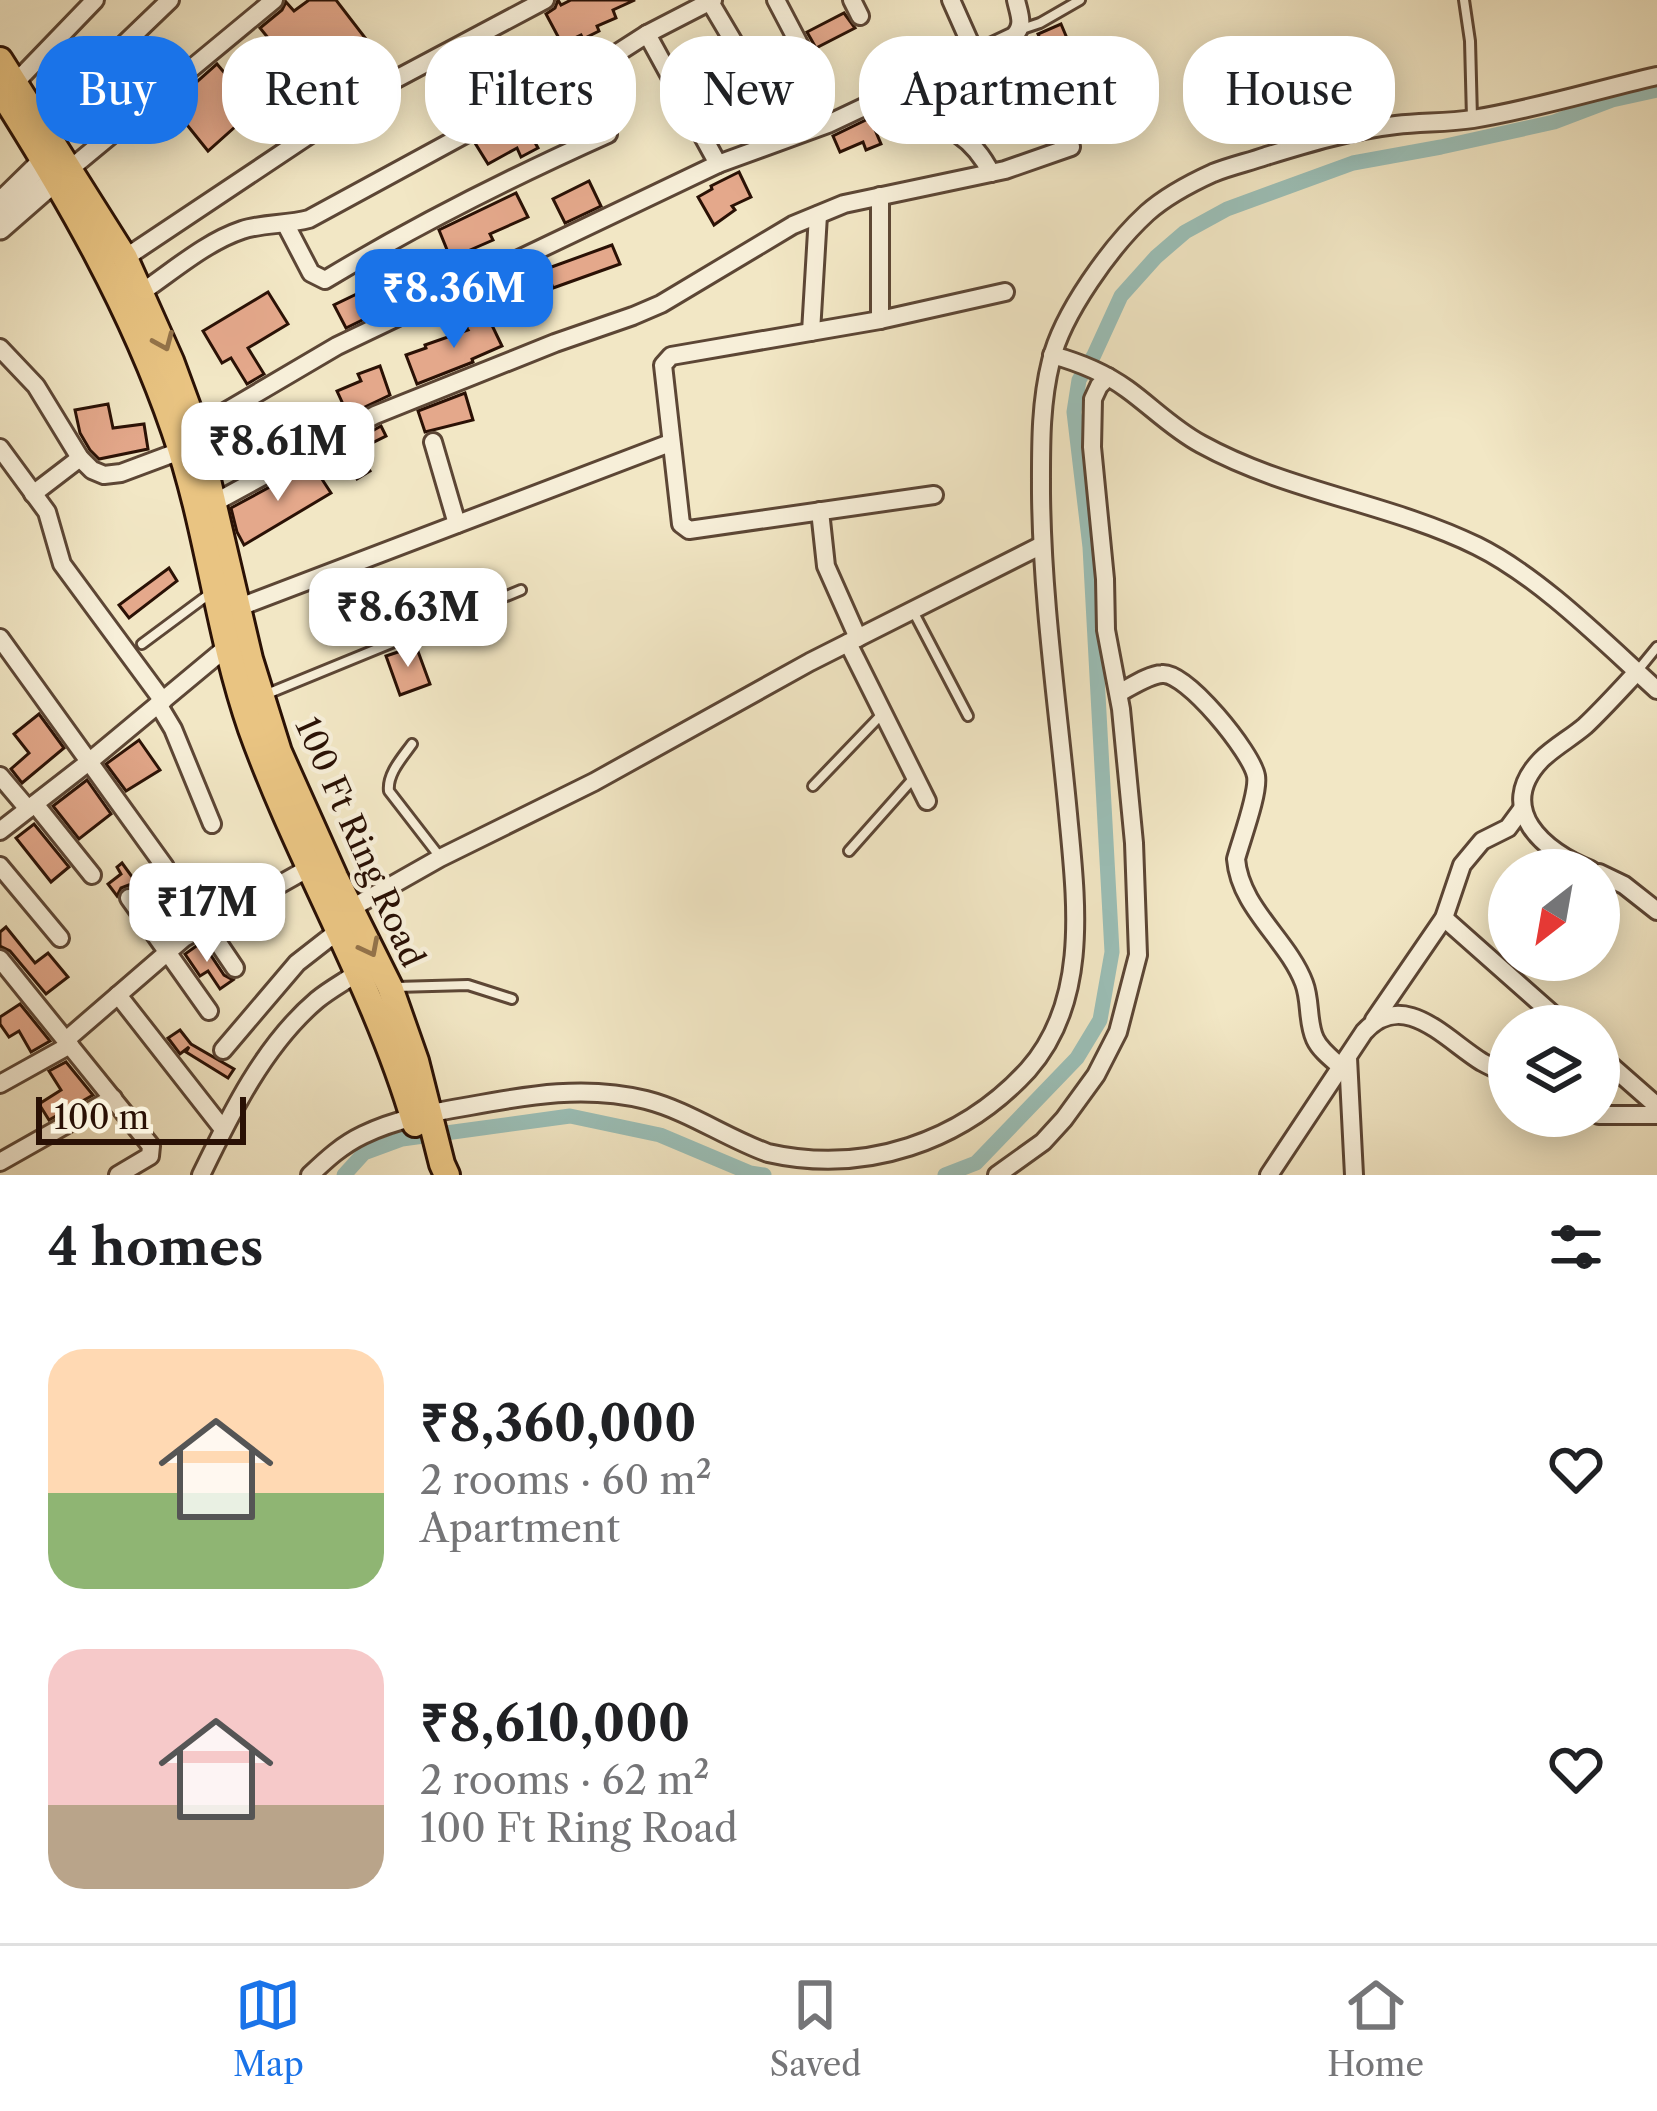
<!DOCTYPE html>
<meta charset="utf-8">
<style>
:root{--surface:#fff;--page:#f2f2f2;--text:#202124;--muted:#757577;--line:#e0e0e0;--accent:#1a73e8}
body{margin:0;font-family:"Libre Caslon Text",serif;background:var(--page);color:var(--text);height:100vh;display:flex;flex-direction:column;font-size:45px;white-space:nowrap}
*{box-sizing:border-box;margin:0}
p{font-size:39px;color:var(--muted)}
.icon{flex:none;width:66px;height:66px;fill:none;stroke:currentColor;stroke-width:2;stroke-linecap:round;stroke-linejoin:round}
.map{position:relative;height:1175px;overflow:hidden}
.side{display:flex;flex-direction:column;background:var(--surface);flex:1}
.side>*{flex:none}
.guide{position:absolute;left:36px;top:36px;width:1587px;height:108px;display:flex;gap:24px}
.needle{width:78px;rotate:211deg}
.controls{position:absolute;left:1488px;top:849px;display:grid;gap:24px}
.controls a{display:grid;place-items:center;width:132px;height:132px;border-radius:50%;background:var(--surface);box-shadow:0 6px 30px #0003;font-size:60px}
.scale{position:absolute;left:36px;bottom:30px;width:210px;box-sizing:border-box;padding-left:12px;border:6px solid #2a1105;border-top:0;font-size:33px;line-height:42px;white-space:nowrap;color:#2a1105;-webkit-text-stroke:9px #f7efd9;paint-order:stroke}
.price{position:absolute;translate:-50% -102px;padding:0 27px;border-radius:24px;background:#fff;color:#222;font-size:39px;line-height:78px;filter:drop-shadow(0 3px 6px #0008)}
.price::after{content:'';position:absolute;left:50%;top:72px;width:36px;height:27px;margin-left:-18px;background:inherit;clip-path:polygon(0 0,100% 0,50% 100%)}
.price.active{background:var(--accent);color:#fff}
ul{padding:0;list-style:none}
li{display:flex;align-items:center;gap:36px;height:300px;padding:0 48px}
li span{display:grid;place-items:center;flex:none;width:336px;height:240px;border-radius:36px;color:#555}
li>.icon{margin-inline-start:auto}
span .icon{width:144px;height:144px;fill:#fffc;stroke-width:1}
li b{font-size:51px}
h2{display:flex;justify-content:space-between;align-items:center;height:144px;padding:0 48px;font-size:51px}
.tag{padding:0 42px;border-radius:48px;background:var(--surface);box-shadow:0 6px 30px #0003;font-size:42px;line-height:108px}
.tag.active{background:var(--accent);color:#fff}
.menu{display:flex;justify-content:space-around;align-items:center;height:168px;border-top:3px solid var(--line);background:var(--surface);font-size:33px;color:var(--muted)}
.menu a{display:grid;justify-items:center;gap:6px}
.menu .active{color:var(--accent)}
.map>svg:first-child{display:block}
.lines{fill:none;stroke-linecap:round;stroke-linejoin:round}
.canal{stroke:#9bbfb7;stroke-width:15}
.building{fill:#e4a88b;stroke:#2a1105;stroke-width:3}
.service-casing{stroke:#5c4635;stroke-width:14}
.minor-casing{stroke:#5c4635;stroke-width:22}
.tertiary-casing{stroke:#5c4635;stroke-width:27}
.primary-casing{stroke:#2a1105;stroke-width:30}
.service{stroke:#f7efd9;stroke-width:8}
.minor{stroke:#f7efd9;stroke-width:16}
.tertiary{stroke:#f7efd9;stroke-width:21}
.primary{stroke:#e9c482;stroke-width:24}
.oneway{stroke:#93734a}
.labels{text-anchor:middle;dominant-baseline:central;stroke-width:9;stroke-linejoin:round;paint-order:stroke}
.street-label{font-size:33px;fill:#2a1105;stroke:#f7efd9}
</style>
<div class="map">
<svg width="1657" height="1175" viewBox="0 0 1657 1175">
<rect width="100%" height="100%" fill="#f2e7c5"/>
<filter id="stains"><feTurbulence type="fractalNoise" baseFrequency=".00167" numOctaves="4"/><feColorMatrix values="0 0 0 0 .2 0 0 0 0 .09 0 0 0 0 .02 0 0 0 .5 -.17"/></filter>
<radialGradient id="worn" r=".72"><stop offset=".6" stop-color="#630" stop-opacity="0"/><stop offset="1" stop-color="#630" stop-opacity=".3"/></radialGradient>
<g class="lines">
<!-- canal -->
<g class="canal">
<path d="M344,1175L364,1153L402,1139L570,1116L660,1135L750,1173L764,1175"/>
<path d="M945,1175L976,1163L1077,1058L1100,1020L1112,952L1090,547L1074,412L1079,380L1094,355L1121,296L1156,257L1185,232L1227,209L1353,163L1441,147L1554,122L1612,100L1657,90"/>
</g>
</g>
<!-- building -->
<g class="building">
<path d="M309,0H336L366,39L348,53L343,48L325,63L344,91L313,111L304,98L313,93L260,28L282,10L286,2L294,11Z"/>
<path d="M558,0L561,5L571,0H635L613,10L616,18L597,26L599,31L583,39L581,35L562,44L546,14L555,8Z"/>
<path d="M844,13L855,28L816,48L807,32Z"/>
<path d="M1061,24L1077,62L1055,72L1038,34Z"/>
<path d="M217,64L255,109L208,151L171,105Z"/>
<path d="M523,64L533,86L463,121L453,103L458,100L446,77L462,69L471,87Z"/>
<path d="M133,70L148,87L122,109L107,92Z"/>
<path d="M870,118L881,144L866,150L863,142L840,152L833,136Z"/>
<path d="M522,119L538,148L521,157L517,148L488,164L475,143Z"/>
<path d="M739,172L751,197L732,206L735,210L714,225L698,197L712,189L711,186Z"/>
<path d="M589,181L601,206L565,223L553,199Z"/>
<path d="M516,193L528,217L490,234L493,240L461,254L462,257L452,262L439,230Z"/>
<path d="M612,245L620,264L553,288L546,269Z"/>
<path d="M397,253L407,272L390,281L401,301L346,328L334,305L369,288L362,273Z"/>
<path d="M268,292L288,324L248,348L264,374L247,384L231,358L222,363L203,331Z"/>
<path d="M488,317L502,346L472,359L473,362L417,384L406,355L426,348L425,345L468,330L466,327Z"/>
<path d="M380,366L390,395L348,415L337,391L361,381L358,374Z"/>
<path d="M465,393L473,420L425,432L418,411Z"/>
<path d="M108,404L113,428L144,424L148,449L99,459L90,450L80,433L75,410Z"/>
<path d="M381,426L386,436L358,450L370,471L357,479L340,449Z"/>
<path d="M312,464L331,493L244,545L237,532L231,508Z"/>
<path d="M169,568L177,581L129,618L119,605Z"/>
<path d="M416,646L430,684L400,695L386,656Z"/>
<path d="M39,714L64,748L22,783L11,769L29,753L14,734Z"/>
<path d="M139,740L160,770L126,791L106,764Z"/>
<path d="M87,780L111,814L79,839L53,806Z"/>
<path d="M34,824L69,867L51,882L16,838Z"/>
<path d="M122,863L138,885L155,875L172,904L157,912L154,911L139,890L129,885L121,888L117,896L108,884L121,874L117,867Z"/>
<path d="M226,866L241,891L197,912L198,915L187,922L173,895Z"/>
<path d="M6,927L35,963L48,953L68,977L46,994L10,951L0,946V932Z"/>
<path d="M202,942L224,975L233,980L220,989L208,971L200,976L185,954Z"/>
<path d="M20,1004L50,1041L31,1052L19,1031L9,1037L0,1024V1017Z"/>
<path d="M180,1030L191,1044L234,1069L228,1078L186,1052L189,1047L180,1054L168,1038Z"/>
<path d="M66,1062L93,1095L49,1120L39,1104L61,1090L49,1071Z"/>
</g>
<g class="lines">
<!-- service casing -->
<g class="service-casing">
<g id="service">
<path d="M1464,0L1470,41L1472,118"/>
<path d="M1022,29L1040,23L1080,0"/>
<path d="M913,611L968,716"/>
<path d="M142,644L212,592"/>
<path d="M1639,669L1657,647"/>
<path d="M267,694L521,590"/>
<path d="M412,744C402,758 387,774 389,791L440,857"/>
<path d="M813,786L883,713"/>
<path d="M849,851L912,780"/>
<path d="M396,987L468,985L512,999"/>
</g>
</g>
<!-- minor casing -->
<g class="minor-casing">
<g id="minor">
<path d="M776,0L808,61"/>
<path d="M852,0L860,16"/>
<path d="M951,0L975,54"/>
<path d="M710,2L755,78"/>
<path d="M647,34L718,164"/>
<path d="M16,82L95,0"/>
<path d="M915,83C919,116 934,117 958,134C973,144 983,157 991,173"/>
<path d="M42,123L170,0"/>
<path d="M70,169L274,0"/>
<path d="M286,225L311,273L325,280C416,225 512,177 608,134L580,77"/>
<path d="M125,258L381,87L545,0"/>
<path d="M142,292C173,271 206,242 242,230C263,223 287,225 309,219L482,125L580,77L647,34L713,0"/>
<path d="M880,320V196"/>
<path d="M811,332L818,215"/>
<path d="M0,348L36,386L80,458L92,470L104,475L121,473L180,451"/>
<path d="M1052,355C1078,362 1105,373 1127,389C1152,407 1173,429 1201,444C1288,492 1389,503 1477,546C1540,577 1605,643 1657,690"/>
<path d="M196,429L337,346L496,270L718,164L828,124L1014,36C1025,25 1019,14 1016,0"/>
<path d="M433,442L457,524"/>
<path d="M0,448L47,512L62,564L163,701"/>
<path d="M33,494L80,458"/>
<path d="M934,495L689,530L681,524L663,365L671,356L880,320L1005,292"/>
<path d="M214,503L375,415L555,343L633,316L661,304L793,225L844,204L1005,170L1071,147"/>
<path d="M820,511L826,566L858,638"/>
<path d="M237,608L670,443"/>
<path d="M0,638L165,867"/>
<path d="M848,643L927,801"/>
<path d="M1119,693C1131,687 1148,675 1162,674C1186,671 1252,753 1256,776C1259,793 1241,840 1236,859C1240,908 1288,940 1304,983C1311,1001 1307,1022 1315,1039C1320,1050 1332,1059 1341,1067"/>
<path d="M158,704L173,729L212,824"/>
<path d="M0,776L28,809"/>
<path d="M35,804L92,875"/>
<path d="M0,831L90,761L227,647"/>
<path d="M0,866L60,938"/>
<path d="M1591,870C1544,852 1494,809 1541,760C1554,747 1571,738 1585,726C1603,709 1620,690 1637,672"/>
<path d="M1599,873L1624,885L1657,911"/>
<path d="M129,898L209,1011"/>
<path d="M350,909L440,858L594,782L810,662L1042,545"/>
<path d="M1444,918L1566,1026"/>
<path d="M206,925L235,968"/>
<path d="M0,959L151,1146L150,1156L118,1175"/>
<path d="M118,995L223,1129"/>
<path d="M1374,1020L1444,918L1462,865L1482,841L1508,828L1522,809"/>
<path d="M66,1040L184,938L309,868"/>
<path d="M223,1050L297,963L338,931"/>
<path d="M1599,1055L1657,1106"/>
<path d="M1348,1058L1354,1175"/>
<path d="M0,1084L70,1045"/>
<path d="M1599,1115H1657"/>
<path d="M0,1162L113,1098"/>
<path d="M201,1175C231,1113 264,1045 317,1000C329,990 344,982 357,973"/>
<path d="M310,1175C327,1159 342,1145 363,1135C396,1119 434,1112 470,1106C529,1095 586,1085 646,1100C689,1111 726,1138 768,1153C865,1175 962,1142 1028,1070C1090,1000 1076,900 1068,814C1058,708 1042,600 1041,493C1041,448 1040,405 1051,361C1062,314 1111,246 1147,213C1165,197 1191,183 1213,173C1230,166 1249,162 1266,156C1308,143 1352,130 1396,125C1422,122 1447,123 1473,119C1535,109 1596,90 1657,76"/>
<path d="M997,1175L1043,1142L1064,1119L1096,1075L1118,1032L1138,955L1134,843L1121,709L1106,630L1105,579L1092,447L1093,399L1099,386L1108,377"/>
<path d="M1269,1175L1364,1032C1404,988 1446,1040 1482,1062C1491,1067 1500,1071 1509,1075"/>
</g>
</g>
<!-- tertiary casing -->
<g class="tertiary-casing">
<g id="tertiary">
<path d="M0,204L43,162L58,152"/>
<path d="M0,228L64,172"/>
</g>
</g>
<!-- primary casing -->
<g class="primary-casing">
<g id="primary">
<path d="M0,60L125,258L171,361L196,429L250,659L279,752L335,877L390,987L416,1061L442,1164L447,1175"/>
<path d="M0,90C69,199 132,308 174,430C208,527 217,631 251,729C299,863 375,987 415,1124"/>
</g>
</g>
<!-- service -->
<use href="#service" class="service"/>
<!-- minor -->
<use href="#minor" class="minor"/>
<!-- tertiary -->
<use href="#tertiary" class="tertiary"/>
<!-- primary -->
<use href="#primary" class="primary"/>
</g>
<!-- one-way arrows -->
<defs><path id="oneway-chevron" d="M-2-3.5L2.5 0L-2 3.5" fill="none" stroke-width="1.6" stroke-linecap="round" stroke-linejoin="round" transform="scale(3)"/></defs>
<g class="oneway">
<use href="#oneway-chevron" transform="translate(164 342) rotate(67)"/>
<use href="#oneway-chevron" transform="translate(370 948) rotate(63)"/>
</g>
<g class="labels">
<!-- street labels -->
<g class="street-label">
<text transform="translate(360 842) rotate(66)">100 Ft Ring Road</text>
</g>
</g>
<rect width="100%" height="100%" filter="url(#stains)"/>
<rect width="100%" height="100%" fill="url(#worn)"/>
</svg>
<div class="controls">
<a><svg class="needle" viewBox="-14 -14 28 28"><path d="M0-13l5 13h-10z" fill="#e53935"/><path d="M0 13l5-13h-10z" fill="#757577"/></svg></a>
<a><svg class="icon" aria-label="layers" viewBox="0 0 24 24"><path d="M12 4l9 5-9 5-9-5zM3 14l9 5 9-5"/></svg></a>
</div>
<div class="scale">100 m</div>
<b class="price active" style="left:454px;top:351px">₹8.36M</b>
<b class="price" style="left:278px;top:504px">₹8.61M</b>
<b class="price" style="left:408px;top:670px">₹8.63M</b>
<b class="price" style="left:207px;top:965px">₹17M</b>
<div class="guide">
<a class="tag active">Buy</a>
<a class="tag">Rent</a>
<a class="tag">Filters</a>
<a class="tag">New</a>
<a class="tag">Apartment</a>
<a class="tag">House</a>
</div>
</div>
<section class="side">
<h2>4 homes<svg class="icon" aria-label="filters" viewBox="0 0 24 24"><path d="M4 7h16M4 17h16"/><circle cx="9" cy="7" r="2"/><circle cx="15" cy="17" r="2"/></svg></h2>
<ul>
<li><span style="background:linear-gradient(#ffd9b3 60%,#8fb573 0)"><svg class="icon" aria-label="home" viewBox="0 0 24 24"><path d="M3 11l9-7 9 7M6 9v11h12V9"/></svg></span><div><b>₹8,360,000</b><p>2 rooms · 60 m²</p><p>Apartment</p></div><svg class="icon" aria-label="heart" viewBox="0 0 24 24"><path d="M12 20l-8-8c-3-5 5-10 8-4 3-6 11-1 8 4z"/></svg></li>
<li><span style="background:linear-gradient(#f6c9c9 65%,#b9a48a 0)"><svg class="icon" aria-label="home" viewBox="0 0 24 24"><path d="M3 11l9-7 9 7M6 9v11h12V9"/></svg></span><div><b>₹8,610,000</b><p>2 rooms · 62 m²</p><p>100 Ft Ring Road</p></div><svg class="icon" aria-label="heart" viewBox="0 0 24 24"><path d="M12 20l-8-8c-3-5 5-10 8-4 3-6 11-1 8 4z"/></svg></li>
</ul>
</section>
<nav class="menu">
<a class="active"><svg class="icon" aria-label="map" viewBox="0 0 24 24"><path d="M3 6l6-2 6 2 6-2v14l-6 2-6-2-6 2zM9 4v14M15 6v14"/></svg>Map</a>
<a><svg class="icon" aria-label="saved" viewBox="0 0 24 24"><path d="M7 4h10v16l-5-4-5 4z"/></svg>Saved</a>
<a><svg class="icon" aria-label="home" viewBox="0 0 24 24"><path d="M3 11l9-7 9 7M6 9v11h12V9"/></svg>Home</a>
</nav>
